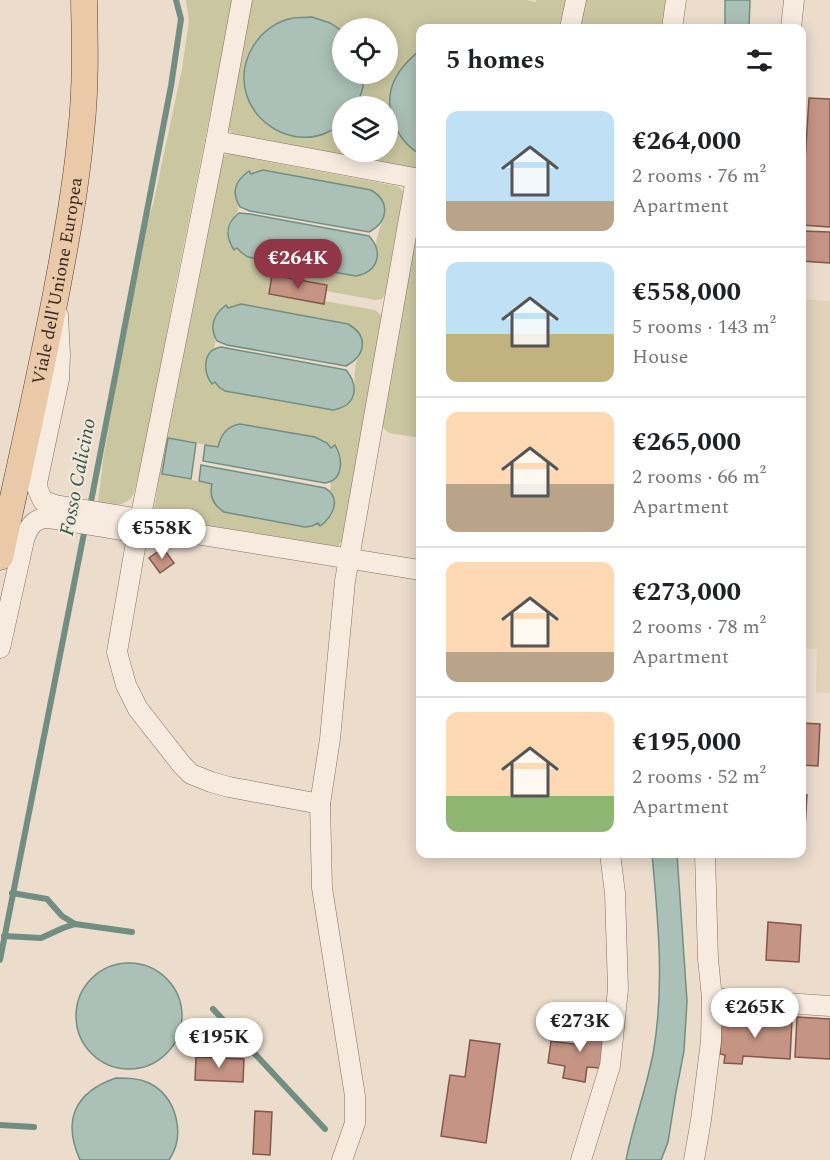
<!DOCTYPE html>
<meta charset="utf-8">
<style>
:root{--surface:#fff;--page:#f2f2f2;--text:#202124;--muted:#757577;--line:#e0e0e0;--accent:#903647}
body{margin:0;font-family:Spectral,serif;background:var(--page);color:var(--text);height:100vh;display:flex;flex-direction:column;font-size:22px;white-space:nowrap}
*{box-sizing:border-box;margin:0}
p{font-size:20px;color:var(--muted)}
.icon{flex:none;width:33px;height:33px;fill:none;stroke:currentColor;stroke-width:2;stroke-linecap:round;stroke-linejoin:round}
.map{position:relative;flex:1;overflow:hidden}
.details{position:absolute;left:416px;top:24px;width:390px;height:834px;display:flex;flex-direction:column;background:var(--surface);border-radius:12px;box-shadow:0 3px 15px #0003}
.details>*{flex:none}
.fabs{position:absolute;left:332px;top:18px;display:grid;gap:12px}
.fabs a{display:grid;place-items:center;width:66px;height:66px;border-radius:50%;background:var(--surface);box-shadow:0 3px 15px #0003;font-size:30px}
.price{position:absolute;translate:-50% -51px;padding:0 14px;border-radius:21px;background:#fff;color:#222;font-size:20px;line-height:39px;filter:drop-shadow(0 2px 3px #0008)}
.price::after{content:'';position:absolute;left:50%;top:36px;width:18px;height:14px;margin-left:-9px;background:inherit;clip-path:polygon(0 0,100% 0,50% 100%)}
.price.on{background:var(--accent);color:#fff}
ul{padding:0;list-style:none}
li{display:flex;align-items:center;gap:18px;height:150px;padding:0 30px}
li+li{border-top:2px solid var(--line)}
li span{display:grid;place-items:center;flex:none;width:168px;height:120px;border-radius:12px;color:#555}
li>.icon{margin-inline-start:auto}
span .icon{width:72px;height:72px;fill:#fffc;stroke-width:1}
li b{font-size:26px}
h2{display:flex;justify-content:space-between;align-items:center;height:72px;padding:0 30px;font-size:26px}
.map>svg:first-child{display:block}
.farmland{fill:#e0d3b9}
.green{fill:#c9c6a0;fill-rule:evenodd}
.water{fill:#abc0b6;stroke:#728e82;stroke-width:1.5}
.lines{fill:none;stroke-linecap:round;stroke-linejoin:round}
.stream{stroke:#728e82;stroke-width:6}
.building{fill:#c59485;stroke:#845649;stroke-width:1.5}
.minor-casing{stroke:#876e61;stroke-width:21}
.major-casing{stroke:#553e34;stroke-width:27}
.minor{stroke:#f6ebde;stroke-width:20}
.major{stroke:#eac9a8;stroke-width:26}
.labels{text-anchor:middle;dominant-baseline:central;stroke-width:4.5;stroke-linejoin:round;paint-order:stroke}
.street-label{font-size:18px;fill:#392923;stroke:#f3e7da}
.water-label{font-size:20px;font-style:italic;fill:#33574e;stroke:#f3e7da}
</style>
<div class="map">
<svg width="830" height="1160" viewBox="0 0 830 1160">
<rect width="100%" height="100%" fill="#ebdccb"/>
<!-- farmland -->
<path class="farmland" d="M801,299L830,301V693L816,692L817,649L801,648Z"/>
<!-- green -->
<g class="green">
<path d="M186,0H233L176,283L149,431L134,493C126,508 113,505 98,503L103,460L145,225L153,205L182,69L189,21Z"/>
<path d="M252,0H526L536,2V0H566L561,28H420V50C410,59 401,67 395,79C382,105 395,140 420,154V171L270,144L234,134L229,131L227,125ZM293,18C313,17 325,19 342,31V28H387V74H363V87L356,106H387V152H342V123L329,132L256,114C253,108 249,103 247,97C237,71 250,37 275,25C280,22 287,20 293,18Z"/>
<path d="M585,0H669L665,28H579Z"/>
<path d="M228,154L396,186C401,187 402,190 403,194L386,292L382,299L376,300L326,291L327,285L272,276L269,295L324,304V301L375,310L382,316L342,541L338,546L335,547L160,519L154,510L165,438L223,156ZM263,170L371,190C397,205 377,224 376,245C376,254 379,260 372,267C368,273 362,274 356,276L248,257C234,248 235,234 232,220C239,213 240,208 236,199L251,175ZM248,305L348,324C355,328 361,334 362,342C363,350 359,354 357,360C352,374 358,390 349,402C346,407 339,409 333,410L232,392C211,387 213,372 209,354C216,347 217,342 213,332L226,306L228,309ZM227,429L327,443L332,448L334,446L340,468L337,475L331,481L330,491L333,499L334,507L332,515L327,521L305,527L214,503L211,496L212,484L162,474L168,438L218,447C220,439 222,434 227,429Z"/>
<path d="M420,206V438L389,433L384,429L382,424Z"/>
</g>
<!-- water -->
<g class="water">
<path d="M725,0H750L749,28H725Z"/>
<path d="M312,17L330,23L342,31V74H363V87L357,106H342V123C338,126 334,129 330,131C299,148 258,129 247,96C235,63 259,24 293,18C299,17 306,18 312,17Z"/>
<path d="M420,50V154C395,140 382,105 395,79C401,67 410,59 420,50Z"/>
<path d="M263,170L371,190C391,202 388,222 369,232L250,211L240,207C231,192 235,181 249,171L251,174Z"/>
<path d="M239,213L250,214L369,236C384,252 378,272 356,276L248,257L242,253L237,248L234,250C225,236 225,224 239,213Z"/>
<path d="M241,304L348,324C369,336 366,355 346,366L227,345L217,341C209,327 213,315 226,305L228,308Z"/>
<path d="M221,347L346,370C360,387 356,406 333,410L225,391L219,387L215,382L212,384C203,372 202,350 221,347Z"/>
<path d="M240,424L315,437L327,443L331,448L335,445C343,459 344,480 325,483L203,461L205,445L218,447C221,434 227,426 240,424Z"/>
<path d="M168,438L196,443L191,479L162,474Z"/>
<path d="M201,465L325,488C342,498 333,517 320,526L318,523L312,526L305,527L224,512C213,505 209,496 212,484L199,481Z"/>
<path d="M652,854H677L687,1001L684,1051L676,1092L668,1142L661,1160H626C633,1124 646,1090 653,1054C665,988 658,919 652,854Z"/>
<circle cx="129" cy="1016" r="53"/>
<path d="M116,1078C128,1078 138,1078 149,1083C177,1097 186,1135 169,1160H80C62,1120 75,1092 116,1078Z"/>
</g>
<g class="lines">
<!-- stream -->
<g class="stream">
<path d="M90,507L171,86L181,19L176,0"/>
<path d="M12,893L47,899L62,916L75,924"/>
<path d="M4,936L41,938L63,928L75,924L132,932"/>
<path d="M0,960L85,528"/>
<path d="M213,1009L325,1129"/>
<path d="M0,1125L34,1127"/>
</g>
</g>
<!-- building -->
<g class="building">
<path d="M809,98L830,99V227L801,225Z"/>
<path d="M801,231L830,232V263L801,261Z"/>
<path d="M272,275L327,285L324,304L269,294Z"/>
<path d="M163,548L174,563L160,573L149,558Z"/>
<path d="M801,723L820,724L818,766L801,765Z"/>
<path d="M801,794L807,795L805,829H801Z"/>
<path d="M768,922L801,925L799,962L766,960Z"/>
<path d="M722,1016L792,1020L790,1059L743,1056L742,1064L724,1063L725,1055L720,1054Z"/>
<path d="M797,1017L830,1019V1059L795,1057Z"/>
<path d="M585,1021L606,1025L600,1068L587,1067L585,1082L563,1078L565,1066L548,1063L551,1041L581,1045Z"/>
<path d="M470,1040L500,1044L486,1143L441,1136L450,1075L465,1077Z"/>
<path d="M196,1057L244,1059L243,1082L195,1080Z"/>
<path d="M255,1111L272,1112L270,1155L253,1154Z"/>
</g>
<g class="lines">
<!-- minor casing -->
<g class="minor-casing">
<g id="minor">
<path d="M242,0L216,141L139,525L117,652L126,685L138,709L182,765L191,774L211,782L229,787L320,804"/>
<path d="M570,28L576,0"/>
<path d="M672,28L676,0"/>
<path d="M791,28L794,0"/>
<path d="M216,141L420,179"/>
<path d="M58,315L60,355L59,379L37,483L38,490L43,501L55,505L129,517L139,525L420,570"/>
<path d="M0,648L24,540C28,527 34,518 48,518L127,531L139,525"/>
<path d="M712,998L830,1006"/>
<path d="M342,1160L355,1123V1096L322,888L320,804L330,739L345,581L416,179"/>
<path d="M581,1160L610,1066L618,989L615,893L610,854"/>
<path d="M694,1160L701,1120L711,1041L712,998L708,959L705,854"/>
</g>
</g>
<!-- major casing -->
<g class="major-casing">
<g id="major">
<path id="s1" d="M0,557C19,470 39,382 56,294C66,241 76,187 81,132C86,88 85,44 84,0"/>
</g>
</g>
<!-- minor -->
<use href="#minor" class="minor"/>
<!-- major -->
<use href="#major" class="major"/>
</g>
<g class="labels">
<!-- street labels -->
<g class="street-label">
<text stroke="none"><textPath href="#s1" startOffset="282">Viale dell'Unione Europea</textPath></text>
</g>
<!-- water labels -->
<g class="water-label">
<text transform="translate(78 477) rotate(-79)">Fosso Calicino</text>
</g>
</g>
</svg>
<div class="fabs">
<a><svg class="icon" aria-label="locate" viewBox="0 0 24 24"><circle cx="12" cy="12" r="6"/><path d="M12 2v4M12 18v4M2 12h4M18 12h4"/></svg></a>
<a><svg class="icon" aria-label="layers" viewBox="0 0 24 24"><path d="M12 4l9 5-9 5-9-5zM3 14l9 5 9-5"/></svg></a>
</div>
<b class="price on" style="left:298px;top:290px">€264K</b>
<b class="price" style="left:162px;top:560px">€558K</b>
<b class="price" style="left:755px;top:1039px">€265K</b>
<b class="price" style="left:580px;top:1053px">€273K</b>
<b class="price" style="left:219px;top:1069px">€195K</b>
<section class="details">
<h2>5 homes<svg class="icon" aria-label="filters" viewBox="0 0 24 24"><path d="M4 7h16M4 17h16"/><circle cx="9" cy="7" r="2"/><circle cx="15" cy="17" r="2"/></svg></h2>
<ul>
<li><span style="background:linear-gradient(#bfe0f5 75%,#b9a48a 0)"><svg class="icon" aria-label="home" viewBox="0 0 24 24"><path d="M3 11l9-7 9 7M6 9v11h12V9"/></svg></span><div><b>€264,000</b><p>2 rooms · 76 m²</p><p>Apartment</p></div></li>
<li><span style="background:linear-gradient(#bfe0f5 60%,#c2b280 0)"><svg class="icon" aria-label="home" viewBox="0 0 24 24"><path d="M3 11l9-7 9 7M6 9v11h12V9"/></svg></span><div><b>€558,000</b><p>5 rooms · 143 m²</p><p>House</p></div></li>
<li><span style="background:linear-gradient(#ffd9b3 60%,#b9a48a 0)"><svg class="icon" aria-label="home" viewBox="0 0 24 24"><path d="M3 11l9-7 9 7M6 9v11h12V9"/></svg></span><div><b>€265,000</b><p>2 rooms · 66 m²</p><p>Apartment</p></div></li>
<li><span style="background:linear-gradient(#ffd9b3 75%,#b9a48a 0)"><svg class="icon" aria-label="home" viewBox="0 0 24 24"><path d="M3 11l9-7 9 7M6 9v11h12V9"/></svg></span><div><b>€273,000</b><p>2 rooms · 78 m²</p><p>Apartment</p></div></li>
<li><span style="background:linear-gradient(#ffd9b3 70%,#8fb573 0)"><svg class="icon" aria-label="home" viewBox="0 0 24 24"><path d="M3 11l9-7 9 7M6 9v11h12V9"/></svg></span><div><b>€195,000</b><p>2 rooms · 52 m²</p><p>Apartment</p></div></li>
</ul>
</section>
</div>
